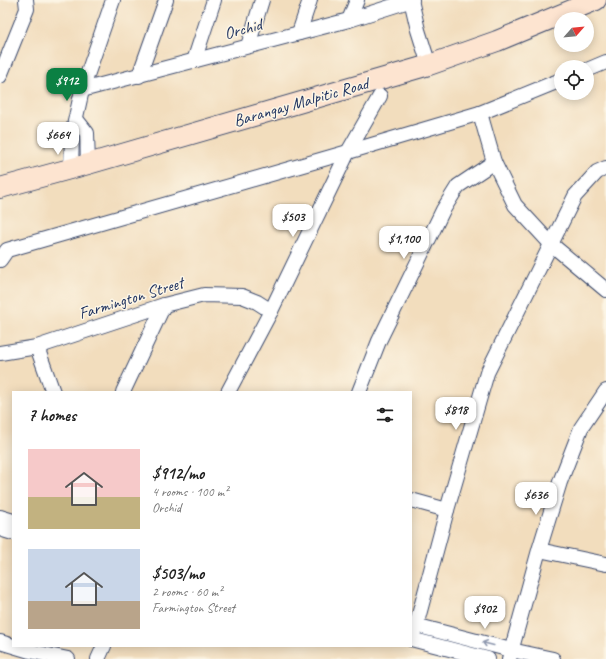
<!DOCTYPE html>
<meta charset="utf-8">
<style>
:root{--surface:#fff;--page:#f2f2f2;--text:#222;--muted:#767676;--accent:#0b8043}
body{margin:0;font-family:Caveat,sans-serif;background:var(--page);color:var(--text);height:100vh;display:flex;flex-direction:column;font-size:15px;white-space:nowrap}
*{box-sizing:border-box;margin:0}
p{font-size:13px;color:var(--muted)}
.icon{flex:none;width:22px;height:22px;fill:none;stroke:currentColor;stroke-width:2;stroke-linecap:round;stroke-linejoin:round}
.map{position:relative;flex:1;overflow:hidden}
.drawer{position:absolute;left:12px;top:391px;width:400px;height:256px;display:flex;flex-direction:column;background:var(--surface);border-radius:0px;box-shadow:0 2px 10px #0003}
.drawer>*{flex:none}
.needle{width:26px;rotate:63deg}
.buttons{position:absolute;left:554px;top:12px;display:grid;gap:8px}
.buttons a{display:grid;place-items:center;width:40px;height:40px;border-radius:50%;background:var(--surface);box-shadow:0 2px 10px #0003;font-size:20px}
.price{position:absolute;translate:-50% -34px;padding:0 9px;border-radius:8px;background:#fff;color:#222;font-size:13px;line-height:26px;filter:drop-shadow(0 1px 2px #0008)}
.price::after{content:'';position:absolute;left:50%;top:24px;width:12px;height:9px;margin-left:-6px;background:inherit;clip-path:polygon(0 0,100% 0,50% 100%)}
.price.selected{background:var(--accent);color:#fff}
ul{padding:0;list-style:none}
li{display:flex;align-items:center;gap:12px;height:100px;padding:0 16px}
li span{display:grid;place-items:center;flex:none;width:112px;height:80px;border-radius:0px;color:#555}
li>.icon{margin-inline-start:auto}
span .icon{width:48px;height:48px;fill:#fffc;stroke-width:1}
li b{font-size:17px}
h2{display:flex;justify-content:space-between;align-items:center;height:48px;padding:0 16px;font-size:17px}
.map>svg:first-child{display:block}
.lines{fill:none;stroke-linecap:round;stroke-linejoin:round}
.street-casing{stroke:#3b496c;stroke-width:16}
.secondary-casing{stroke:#3b496c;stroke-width:22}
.street{stroke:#fff;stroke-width:14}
.secondary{stroke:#fde4d0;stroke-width:20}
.oneway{stroke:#8d97ae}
.labels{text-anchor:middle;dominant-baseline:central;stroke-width:3;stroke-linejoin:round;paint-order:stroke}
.street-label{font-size:17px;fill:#1b2f5e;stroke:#fcf5e5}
</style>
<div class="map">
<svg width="606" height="659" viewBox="0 0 606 659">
<rect width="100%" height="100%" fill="#fcf5e5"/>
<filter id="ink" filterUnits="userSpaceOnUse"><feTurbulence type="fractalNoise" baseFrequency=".025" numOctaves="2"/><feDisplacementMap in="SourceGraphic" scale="8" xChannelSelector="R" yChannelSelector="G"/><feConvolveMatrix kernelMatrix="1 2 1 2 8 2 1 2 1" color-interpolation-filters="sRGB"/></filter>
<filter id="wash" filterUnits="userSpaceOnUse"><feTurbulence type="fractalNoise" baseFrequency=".012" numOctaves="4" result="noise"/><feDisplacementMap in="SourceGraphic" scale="16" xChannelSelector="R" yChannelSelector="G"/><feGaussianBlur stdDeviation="0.9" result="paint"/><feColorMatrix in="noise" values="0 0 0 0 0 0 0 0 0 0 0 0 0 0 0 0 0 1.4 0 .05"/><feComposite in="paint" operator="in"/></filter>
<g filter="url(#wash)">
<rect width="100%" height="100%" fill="#f2ddbd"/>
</g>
<g filter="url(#ink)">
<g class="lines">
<!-- street casing -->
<g class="street-casing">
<g id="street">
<path d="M411,0L418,30L429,65"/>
<path d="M349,20L357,0"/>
<path d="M299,33L310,0"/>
<path d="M248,46L262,0"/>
<path d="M194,61L214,0"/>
<path d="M587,70L606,62"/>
<path d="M0,76L27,9L26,0"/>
<path d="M139,76L166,0"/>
<path d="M82,90L349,20L412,0"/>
<path d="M480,113L494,162L515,205L551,244L606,290"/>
<path d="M76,119L87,133L88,164"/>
<path d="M71,168L72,135L82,90L113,0"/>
<path d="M0,260L7,250L348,152L480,113L561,80"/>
<path d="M37,347L53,392"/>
<path d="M0,353L37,347L164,305L204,295L242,296L257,302L271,311"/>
<path d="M123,392L164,305"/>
<path d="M228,392L271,311L348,152L380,96"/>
<path d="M359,392L379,341L443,210L458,186L494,162"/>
<path d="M411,500L447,510"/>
<path d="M0,517L13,521"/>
<path d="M0,529L13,533"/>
<path d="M539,550L606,564"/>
<path d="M411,624L511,650L553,659"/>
<path d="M411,639L416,626L447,510L487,373L575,196L597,172L606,168"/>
<path d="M411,639L488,659"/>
<path d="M0,642L30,651L68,659"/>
<path d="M98,659L104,646"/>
<path d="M509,659L539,550L560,482L581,428L606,391"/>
</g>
</g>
<!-- secondary casing -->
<g class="secondary-casing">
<path id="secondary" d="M0,188L88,164L429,65L497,41L596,0"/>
</g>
<!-- street -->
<use href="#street" class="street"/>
<!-- secondary -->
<use href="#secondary" class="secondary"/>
</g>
<!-- one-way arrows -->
<defs><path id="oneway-shaft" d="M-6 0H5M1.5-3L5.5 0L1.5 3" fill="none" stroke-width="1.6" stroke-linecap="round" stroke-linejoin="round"/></defs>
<use class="oneway" href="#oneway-shaft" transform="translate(488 644) rotate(-165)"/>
</g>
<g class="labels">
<!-- street labels -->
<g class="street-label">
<text transform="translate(243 29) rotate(-15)">Orchid</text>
<text transform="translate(301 102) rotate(-16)">Barangay Malpitic Road</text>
<text transform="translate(131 298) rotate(-17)">Farmington Street</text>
</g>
</g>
</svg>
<div class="buttons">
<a><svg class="needle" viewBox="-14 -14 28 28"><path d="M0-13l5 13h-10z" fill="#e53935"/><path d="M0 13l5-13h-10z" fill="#767676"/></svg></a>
<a><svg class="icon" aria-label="locate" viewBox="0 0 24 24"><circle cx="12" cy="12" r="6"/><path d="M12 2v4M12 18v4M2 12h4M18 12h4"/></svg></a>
</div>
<b class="price selected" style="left:67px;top:102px">$912</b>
<b class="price" style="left:58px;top:156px">$664</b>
<b class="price" style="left:293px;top:238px">$503</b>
<b class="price" style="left:404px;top:260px">$1,100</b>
<b class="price" style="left:456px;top:431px">$818</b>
<b class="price" style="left:536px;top:516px">$636</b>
<b class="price" style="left:485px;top:630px">$902</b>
<section class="drawer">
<h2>7 homes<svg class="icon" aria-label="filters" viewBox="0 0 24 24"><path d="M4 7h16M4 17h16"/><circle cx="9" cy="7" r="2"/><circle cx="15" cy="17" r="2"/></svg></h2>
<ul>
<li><span style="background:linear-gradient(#f6c9c9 60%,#c2b280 0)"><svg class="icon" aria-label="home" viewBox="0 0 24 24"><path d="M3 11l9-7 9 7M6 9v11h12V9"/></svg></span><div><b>$912/mo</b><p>4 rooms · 100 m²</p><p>Orchid</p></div></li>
<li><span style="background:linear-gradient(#c9d6e8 65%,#b9a48a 0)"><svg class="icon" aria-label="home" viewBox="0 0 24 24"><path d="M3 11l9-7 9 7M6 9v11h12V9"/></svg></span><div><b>$503/mo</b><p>2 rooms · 60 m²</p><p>Farmington Street</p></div></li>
</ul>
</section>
</div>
